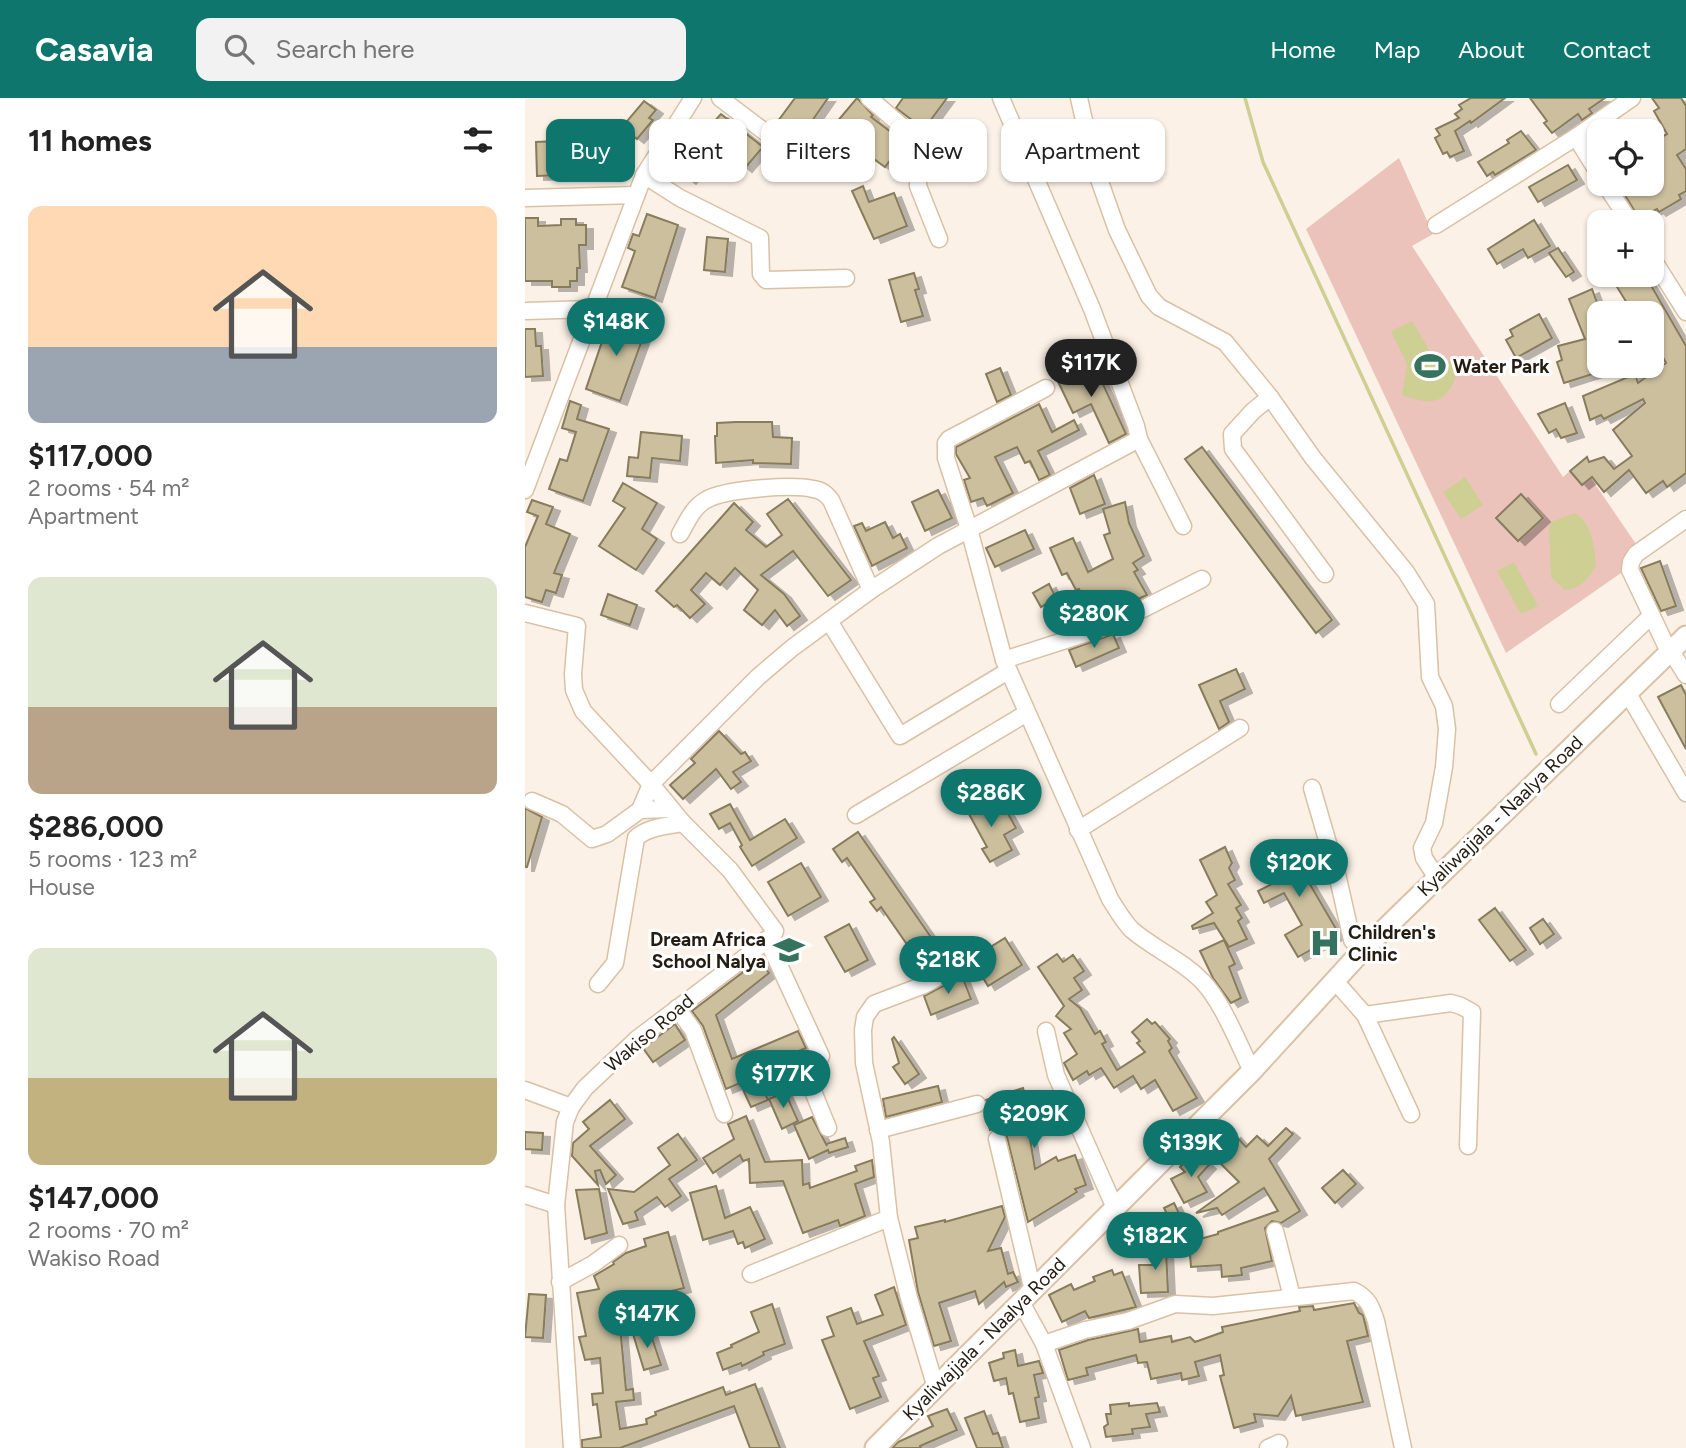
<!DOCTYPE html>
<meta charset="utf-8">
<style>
:root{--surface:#fff;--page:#f2f2f2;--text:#222;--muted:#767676;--accent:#0f766e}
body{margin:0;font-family:Figtree,sans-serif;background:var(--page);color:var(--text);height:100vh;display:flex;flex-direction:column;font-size:26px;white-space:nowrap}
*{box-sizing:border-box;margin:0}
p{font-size:23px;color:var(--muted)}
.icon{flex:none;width:38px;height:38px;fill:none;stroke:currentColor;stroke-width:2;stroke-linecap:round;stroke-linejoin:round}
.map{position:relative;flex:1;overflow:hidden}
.drawer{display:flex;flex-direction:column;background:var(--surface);width:525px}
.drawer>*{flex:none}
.guide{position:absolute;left:21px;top:21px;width:665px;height:63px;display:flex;gap:14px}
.tools{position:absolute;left:1062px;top:21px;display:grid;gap:14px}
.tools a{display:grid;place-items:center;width:77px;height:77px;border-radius:14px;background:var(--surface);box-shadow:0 2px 5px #0004;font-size:35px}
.price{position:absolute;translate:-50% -60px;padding:0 16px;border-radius:24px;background:var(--accent);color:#fff;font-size:23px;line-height:46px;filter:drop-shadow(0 2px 4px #0008)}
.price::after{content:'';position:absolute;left:50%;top:42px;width:21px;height:16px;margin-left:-10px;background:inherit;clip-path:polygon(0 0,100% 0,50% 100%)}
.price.on{background:#222;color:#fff}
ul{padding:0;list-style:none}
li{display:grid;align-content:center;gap:14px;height:371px;padding:0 28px}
li span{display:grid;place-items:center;height:217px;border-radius:14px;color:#555}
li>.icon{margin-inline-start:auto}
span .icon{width:126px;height:126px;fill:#fffc;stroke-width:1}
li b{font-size:30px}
h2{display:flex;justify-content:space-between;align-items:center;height:84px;padding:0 28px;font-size:30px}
.chip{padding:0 24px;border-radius:14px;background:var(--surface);box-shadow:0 2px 5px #0004;font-size:24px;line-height:63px}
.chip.on{background:var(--accent);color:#fff}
header{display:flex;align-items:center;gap:42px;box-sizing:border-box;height:98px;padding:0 35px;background:var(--accent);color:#fff}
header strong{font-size:33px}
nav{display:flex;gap:38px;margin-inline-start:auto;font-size:24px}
.search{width:490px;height:63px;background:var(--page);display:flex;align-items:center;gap:18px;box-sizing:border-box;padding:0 24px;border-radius:14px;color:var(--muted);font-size:26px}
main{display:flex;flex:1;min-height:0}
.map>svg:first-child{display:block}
.green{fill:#ecc3bb}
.water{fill:#cdcf93}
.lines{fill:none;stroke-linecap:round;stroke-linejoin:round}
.stream{stroke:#cdcf93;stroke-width:3.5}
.building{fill:#cbbf9e;stroke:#877b5c;stroke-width:2;filter:url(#shadow)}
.minor-casing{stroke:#d9c1a5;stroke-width:19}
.major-casing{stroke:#d9c1a5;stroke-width:23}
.minor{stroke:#fff;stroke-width:16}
.major{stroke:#fff;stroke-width:19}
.labels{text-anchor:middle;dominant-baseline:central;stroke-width:6;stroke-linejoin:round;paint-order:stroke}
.poi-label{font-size:19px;font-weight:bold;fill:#251c12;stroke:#fff;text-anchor:start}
.street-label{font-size:19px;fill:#251c12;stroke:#fff}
</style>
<header>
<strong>Casavia</strong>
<div class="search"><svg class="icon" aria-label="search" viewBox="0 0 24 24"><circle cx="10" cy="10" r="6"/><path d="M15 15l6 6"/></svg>Search here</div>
<nav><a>Home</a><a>Map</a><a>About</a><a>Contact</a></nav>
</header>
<main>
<section class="drawer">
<h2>11 homes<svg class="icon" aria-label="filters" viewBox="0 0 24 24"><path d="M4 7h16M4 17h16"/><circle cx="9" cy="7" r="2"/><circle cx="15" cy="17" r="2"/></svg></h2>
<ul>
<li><span style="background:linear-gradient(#ffd9b3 65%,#9aa5b1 0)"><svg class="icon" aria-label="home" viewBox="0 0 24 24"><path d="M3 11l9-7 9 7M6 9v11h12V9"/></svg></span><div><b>$117,000</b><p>2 rooms · 54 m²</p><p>Apartment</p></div></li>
<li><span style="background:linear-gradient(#dfe7d0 60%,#b9a48a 0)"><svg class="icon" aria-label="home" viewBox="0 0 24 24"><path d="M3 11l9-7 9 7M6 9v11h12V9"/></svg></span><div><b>$286,000</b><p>5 rooms · 123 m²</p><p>House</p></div></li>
<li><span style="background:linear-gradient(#dfe7d0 60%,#c2b280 0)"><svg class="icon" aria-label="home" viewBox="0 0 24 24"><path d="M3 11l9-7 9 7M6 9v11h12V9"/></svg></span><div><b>$147,000</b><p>2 rooms · 70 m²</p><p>Wakiso Road</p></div></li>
</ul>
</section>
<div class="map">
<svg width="1161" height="1350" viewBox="0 0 1161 1350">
<defs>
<filter id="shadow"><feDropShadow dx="7" dy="4" stdDeviation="0" flood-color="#0004"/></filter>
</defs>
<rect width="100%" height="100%" fill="#fbf1e6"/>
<!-- green -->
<path class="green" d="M874,60L908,136L887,148L1038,379L1055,364L1111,446L1105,451L1096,475L981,555L781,131Z"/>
<!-- water -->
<g class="water">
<path d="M887,223L906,255L927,265L933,272C923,305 909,309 877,297L882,266L866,233Z"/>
<path d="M940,379L958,407L936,421L918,394Z"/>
<path d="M1050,415C1066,423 1070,451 1071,467C1064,481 1055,491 1040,492L1026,479L1024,432L1026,424Z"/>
<path d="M989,464L1013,508L996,516L972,473Z"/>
</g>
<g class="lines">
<!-- stream -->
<path class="stream" d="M720,0L738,64L1011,656"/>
</g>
<!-- building -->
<g class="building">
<path d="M270,0H303L275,40L253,23Z"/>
<path d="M332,0L348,17L346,19L379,44L360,69L327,45L313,63L297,50L314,28L311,25Z"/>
<path d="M378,0H422L399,31L371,10Z"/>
<path d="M946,0H980L946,25L945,23L930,33L939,53L925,59L922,54L918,56L910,40L915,37L911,31L934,20L930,16L937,11L934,7Z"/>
<path d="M1005,0H1080L1064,11L1067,15L1057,22L1053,16L1027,35L1019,25L1022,23Z"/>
<path d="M1127,0H1156L1161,8V51L1152,57L1161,71V93L1154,97L1156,101L1134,114L1132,111L1114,120L1093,86H1127V81L1132,78L1127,69V44L1142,36L1129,13L1134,10Z"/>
<path d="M119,3L131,12L124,20L128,22L112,41L97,29Z"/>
<path d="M196,16L238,49L220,70L197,51L195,53L191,50L164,82L147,69Z"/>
<path d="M424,30L440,54L429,61L414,37Z"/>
<path d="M996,33L1011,52L970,77L968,74L962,78L953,64L984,45L982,42Z"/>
<path d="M66,41H83L85,75L12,78L11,44L31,43V49L66,47Z"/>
<path d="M1043,67L1052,82L1013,104L1004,89Z"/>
<path d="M338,88L344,104L369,95L382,128L349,141L327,93Z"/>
<path d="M122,116L153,127L130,200L97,189L110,153L103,150L108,136L114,138Z"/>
<path d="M0,120H13V128L36,127V121H51V127H61V147H54L55,170H52V183H45V189H27V183H0Z"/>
<path d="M1009,122L1025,148L1003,160L998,151L972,166L963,151Z"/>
<path d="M182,139L203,141L200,174L179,172Z"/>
<path d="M1033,150L1049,174L1041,179L1024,155Z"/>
<path d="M389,175L394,191L390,192L398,218L376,224L364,182Z"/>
<path d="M1089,177H1120L1161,248V375L1142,389L1138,383L1121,395L1104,372L1079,394L1067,379L1057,387L1045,373L1062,359L1064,364L1079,359L1089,371L1107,358L1088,332L1120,305L1118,301L1079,321L1076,317L1065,322L1058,298L1110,276L1113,285L1141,265L1127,239V215H1108L1089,184L1093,182Z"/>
<path d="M1067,191L1074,210V274L1039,285L1032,264L1037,262L1033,248L1060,241L1044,201Z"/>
<path d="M1014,216L1027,240L991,260L981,242L988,238L985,232Z"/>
<path d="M86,217L121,231L95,303L61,291Z"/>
<path d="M0,231H10L11,248H16L18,278L0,279Z"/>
<path d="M544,268L549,281L571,271L601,336L584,345L566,306L548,315L528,273Z"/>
<path d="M475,270L486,297L472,304L461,276Z"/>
<path d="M45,303L56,307L52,321L84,331L58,403L24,391L35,361L42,363L51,334L37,330Z"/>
<path d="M1040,305L1052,335L1036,340L1031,331L1024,335L1013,316Z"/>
<path d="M514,306L527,334L549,322L554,332L513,353L525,377L514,382L505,363L500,365L492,349L470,359L488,395L462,408L458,400L446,404L439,382L445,380L431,356V349Z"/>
<path d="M211,324H247L248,339L267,340L266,366L228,365V362L191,365L190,338H192V325Z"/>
<path d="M116,334L157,338L155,363L127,360L125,380L102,378L104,359L113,360Z"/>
<path d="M677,349L807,522L791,535L660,361Z"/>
<path d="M569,377L580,406L555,416L545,390Z"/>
<path d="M98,385L132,405L117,431L132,441L111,472L74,448L100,410L88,403Z"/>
<path d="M413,392L427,420L400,433L387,404Z"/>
<path d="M996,396L1018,420L993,443L971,420Z"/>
<path d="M263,401L326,482L303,498L268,453L236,477L259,496L275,518L262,528L250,512L237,527L219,512L233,492L210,470L195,487L181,475L166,492L180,506L165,520L152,507L149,509L131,493L209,405L228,424L221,432L241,449L257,437L242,416Z"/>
<path d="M7,402L28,409L21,426L45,436L29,475L37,477L31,495L21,492L17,504L0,499V449L13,418L2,414Z"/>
<path d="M600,404L604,425L619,458L608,465L613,472L609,474L622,497L567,521L554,491L551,492L542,475L537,477L525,450L548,440L563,474L588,461L579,437L585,435L578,411Z"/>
<path d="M360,424L368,440L375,436L382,450L347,468L329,428L337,425L341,433Z"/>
<path d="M500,432L509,451L470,469L461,450Z"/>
<path d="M1135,463L1151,508L1136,513L1116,470Z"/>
<path d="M524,486L531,500L516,509L508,495Z"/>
<path d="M83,496L112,507L105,527L76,517Z"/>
<path d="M588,536L594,550L551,569L544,552Z"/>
<path d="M711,571L720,591L695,603L704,624L694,631L674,587Z"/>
<path d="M1156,587L1161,597V651L1133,599Z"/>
<path d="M194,633L216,656L220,654L226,663L208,674L216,684L206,691L191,671L158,701L145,687L170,665L166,661Z"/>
<path d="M454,699L466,720L481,712L491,730L479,737L487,752L465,764L457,751L462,749L439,707Z"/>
<path d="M205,706L225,742L260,721L272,740L227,768L215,749L217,747L205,725L194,731L185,716Z"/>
<path d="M0,710L17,719L2,769H0Z"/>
<path d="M333,734L410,845L385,862L378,851L383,848L356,809L352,813L345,804L350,801L322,760L317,764L308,751Z"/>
<path d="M769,747L775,758L781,755L790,774L783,778L785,782L783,783L814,836L773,859L760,837L777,827L759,795L739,805L733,793L749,785L738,762Z"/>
<path d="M700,749L707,765L704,770L710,782L703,786L716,807L711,810L717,820L713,823L722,841L704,849L689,825L668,831L667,828L688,815L681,804L692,797L675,762Z"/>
<path d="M276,765L296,799L263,818L243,784Z"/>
<path d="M970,810L1001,852L985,863L954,822Z"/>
<path d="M1018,821L1029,836L1015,846L1005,830Z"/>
<path d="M324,826L343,862L320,874L300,839Z"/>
<path d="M480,840L497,867L463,888L449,865L448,860Z"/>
<path d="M699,842L710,866L704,869L716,900L706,905L688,880L675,853Z"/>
<path d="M532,856L538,864L548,857L559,873L549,880L557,892L544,901L555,910L570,936L575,933L581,944L577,946L592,972L620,954L612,945L615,943L607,934L622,921L627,926L630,924L645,941L643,943L647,950L644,953L672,1000L648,1013L630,982L616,991L608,978L589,990L576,970L564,977L562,973L548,982L539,965L552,956L539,935L546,931L531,918L539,908L513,869Z"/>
<path d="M234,862L244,875L191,917L207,961L273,933L281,950L229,972L243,1002L226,1009L215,985L201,991L178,928L167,913Z"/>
<path d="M437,878L446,901L406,917L399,898Z"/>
<path d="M150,926L160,942L128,964L118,950Z"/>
<path d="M369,939L394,976L380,986L368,969L374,965L367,941Z"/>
<path d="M413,988L417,1004L361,1019L358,1001Z"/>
<path d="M498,990L500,997L513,993L514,999L525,996L526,1002L530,1001L536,1014L530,1016L533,1027L504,1035L510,1071L531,1059L533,1063L550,1057L561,1087L550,1091L552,1094L503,1124L479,1027L465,1032L460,1013L462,1008L461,1002Z"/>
<path d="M260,994L273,1023L257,1031L244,1001Z"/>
<path d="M85,1002L100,1021L65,1048L91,1077L81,1086L75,1072L70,1073L73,1087L47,1058L48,1045L64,1031L58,1024Z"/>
<path d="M221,1018L240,1064L277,1062L278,1087L284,1085L285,1090L332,1073L330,1068L347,1062L349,1079L330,1086L340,1118L315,1128L313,1122L278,1135L258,1083L225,1085L224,1061L218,1063L215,1057L188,1075L178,1060L209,1041L203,1026Z"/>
<path d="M287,1019L302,1048L301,1046L320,1040L323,1049L304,1055L303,1052L284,1061L269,1027Z"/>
<path d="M761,1030L768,1036L744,1061L775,1113L756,1125L747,1123L740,1130L747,1163L716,1170L717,1177L697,1179L696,1167L666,1169L664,1144L693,1136V1134L753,1113L739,1090L697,1117L692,1110L671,1115L714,1084L696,1066L705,1058L697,1050L709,1036L721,1049L732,1038L743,1048Z"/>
<path d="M0,1034L18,1035L17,1052L0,1051Z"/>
<path d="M153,1036L172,1062L144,1081L156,1098L140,1109L132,1099L110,1114L113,1122L98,1126L83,1091L109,1094L145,1067L133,1050Z"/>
<path d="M669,1054L684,1067L673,1079L682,1094L659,1105L646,1081L660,1074L655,1069Z"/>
<path d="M818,1072L831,1086L810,1105L797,1090Z"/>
<path d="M191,1088L200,1120L225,1109L240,1141L220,1150L218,1144L213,1146L208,1133L178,1142L165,1095Z"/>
<path d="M74,1091L82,1135L60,1141L51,1092Z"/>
<path d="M649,1105L662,1132L652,1137L639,1110Z"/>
<path d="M477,1108L480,1119L463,1153L476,1150L483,1176L488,1174L493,1184L481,1189L479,1184L454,1206L450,1193L414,1205L426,1243L409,1248L393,1194L384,1142L393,1140L390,1129L420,1122V1124Z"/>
<path d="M143,1134L159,1190L93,1206L101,1292L108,1291L109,1302L91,1304L95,1331L122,1326L121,1321L131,1317L130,1314L198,1289L201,1297L230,1286L255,1350H225L209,1308L95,1350H57V1342L76,1339L72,1306L68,1307L67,1296L78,1295L75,1260L60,1262L54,1239L61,1238L52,1195L74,1191L69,1178L89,1166L88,1164L101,1155L121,1148L119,1141Z"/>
<path d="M638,1143L641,1152L643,1194L616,1195L614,1167H632L625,1147Z"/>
<path d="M587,1172L589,1177L597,1174L611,1209L564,1220L560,1213L537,1224L524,1197L546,1186L549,1192L570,1183L568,1179Z"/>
<path d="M369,1189L381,1227L339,1243L354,1278L348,1280L356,1299L325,1311L297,1242L309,1238L302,1219L326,1210L332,1226L358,1217L350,1197Z"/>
<path d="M4,1196L21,1197L18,1240L0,1239Z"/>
<path d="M829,1205L834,1215L838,1217L843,1238L822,1243L838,1304L771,1318L766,1298L753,1318L729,1316L731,1324L709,1330L695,1278L699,1277L695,1257L670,1264L674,1278L657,1282L656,1275L626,1281L622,1264L613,1265L611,1257L561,1270L563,1277L543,1282L534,1252L563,1242L613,1231L615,1244L646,1238L647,1244L665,1239L670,1244L698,1234L697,1229L775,1213L774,1209L788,1208L789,1212Z"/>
<path d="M247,1206L260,1246L238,1254L239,1257L217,1268L216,1265L198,1272L192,1255L207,1249L206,1247L234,1234L226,1214Z"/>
<path d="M124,1231L136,1267L119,1272L108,1236Z"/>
<path d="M490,1252L493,1268L514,1263L518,1275L509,1277L514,1299L510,1300L514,1320L495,1324L488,1295L484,1296L481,1280L469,1283L464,1265L479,1260L478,1255Z"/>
<path d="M604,1305V1308L632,1305L635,1314L621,1316L625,1329L607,1331L608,1336L581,1339L579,1329L583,1326L581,1316H586L585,1307Z"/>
<path d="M422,1311L432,1332L395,1348L396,1350H367L373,1344L408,1328L403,1318Z"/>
<path d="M459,1313L468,1336L473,1335L478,1350H452L440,1320Z"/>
</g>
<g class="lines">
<!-- minor casing -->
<g class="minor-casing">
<g id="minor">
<path d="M195,0L269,56"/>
<path d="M344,0L394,43L393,88L414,141"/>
<path d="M476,0L567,211L611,328L614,341L658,428"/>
<path d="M554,0L569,67L592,132L624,198L634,209L700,244L745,299L788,360L881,474L901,506L905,579L919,608L922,631L919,669L909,725L897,750L899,760L912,780"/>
<path d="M1051,39L1074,76"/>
<path d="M119,77L155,100L235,140L236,176L241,182L321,180"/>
<path d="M1080,86L1105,124"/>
<path d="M0,100L111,97"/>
<path d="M911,127L1051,39L1107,0"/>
<path d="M1127,160L1161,214"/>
<path d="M0,213L68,211"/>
<path d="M521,290L424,341L421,345V360L444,431L479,562L585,801C592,812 598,823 607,832C629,851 657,862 677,883C697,903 714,947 727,973"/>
<path d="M745,299L728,313L707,336L708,351L800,476"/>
<path d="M0,392L119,77L168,0"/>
<path d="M155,436C162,424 168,409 181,402C199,391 268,386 288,391C297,392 301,396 306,402L346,492"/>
<path d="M0,515L52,528L48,576L49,592L58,613L126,686L158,725L205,772L250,833L248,838L112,941L60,990L46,1009L40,1024L31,1107L47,1350"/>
<path d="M304,523L375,638L483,573"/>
<path d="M1146,553L1161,577"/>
<path d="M1144,554L1105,472L1106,464L1111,456L1161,421"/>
<path d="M479,562L569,533L600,520L677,481"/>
<path d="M1102,594L1161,695"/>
<path d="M1034,606L1126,518"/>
<path d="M787,690L812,776L827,842L836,854"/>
<path d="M7,703L37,716L67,741L82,736L115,712L146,711"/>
<path d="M115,712L126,686L233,579L267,550L346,492L413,448L614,341"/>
<path d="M331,717L502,615"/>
<path d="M553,732L715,630"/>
<path d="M242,841L296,958L294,962L279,971L303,1030"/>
<path d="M810,883L840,917L926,905L936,908L947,914L943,1048"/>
<path d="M73,886L90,865L111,740C122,729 143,728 158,725"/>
<path d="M152,910L168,932L199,1016"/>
<path d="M840,917L886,1016"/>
<path d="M521,933L531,977L590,1110"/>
<path d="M0,992L46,1009"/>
<path d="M353,1032L452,1006"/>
<path d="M472,1041L508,1193"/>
<path d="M0,1097L31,1107"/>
<path d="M750,1133L767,1199"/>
<path d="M226,1176L364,1120"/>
<path d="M35,1184L68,1166L94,1147"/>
<path d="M496,1204L519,1246L557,1350"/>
<path d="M519,1246L560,1232L603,1223L650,1206L688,1208L829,1193C843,1200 846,1208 851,1223L878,1350"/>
<path d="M411,1290L384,1200L364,1120L356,1044L339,965L338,932L340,919L349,906L399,887L439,865"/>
<path d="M743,1350L754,1345"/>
</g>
</g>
<!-- major casing -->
<g class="major-casing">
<path id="major" d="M350,1350L727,973L836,854L1161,538"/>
</g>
<!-- minor -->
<use href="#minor" class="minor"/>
<!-- major -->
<use href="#major" class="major"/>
</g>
<!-- icons -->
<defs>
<g id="stadium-bare" transform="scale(2.415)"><path d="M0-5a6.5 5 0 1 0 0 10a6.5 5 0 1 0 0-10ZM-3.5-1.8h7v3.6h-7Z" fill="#36735f" stroke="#fff" stroke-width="2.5" paint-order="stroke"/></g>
<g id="hospital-bare" transform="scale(2.415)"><path d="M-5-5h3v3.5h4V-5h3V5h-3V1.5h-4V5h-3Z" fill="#36735f" stroke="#fff" stroke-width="2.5" paint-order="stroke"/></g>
<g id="school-bare" transform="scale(2.415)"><path d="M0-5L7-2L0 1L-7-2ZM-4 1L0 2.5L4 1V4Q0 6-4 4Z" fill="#36735f" stroke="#fff" stroke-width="2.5" paint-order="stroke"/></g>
</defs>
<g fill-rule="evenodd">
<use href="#stadium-bare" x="905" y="268"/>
<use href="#hospital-bare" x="800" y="845"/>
<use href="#school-bare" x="264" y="852"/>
</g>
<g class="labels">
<!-- poi labels -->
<g class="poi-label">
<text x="928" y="268">Water Park</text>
<text x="823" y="834">Children's<tspan x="823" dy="22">Clinic</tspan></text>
<text x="241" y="841" text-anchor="end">Dream Africa<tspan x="241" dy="22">School Nalya</tspan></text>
</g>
<!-- street labels -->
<g class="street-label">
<text transform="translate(975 718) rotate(-44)">Kyaliwajjala - Naalya Road</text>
<text transform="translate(124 935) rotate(-40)">Wakiso Road</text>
<text transform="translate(459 1241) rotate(-45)">Kyaliwajjala - Naalya Road</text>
</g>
</g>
</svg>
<div class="tools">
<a><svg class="icon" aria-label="locate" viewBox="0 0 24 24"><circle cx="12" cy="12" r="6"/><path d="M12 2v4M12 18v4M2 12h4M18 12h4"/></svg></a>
<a>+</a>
<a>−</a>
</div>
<b class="price" style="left:91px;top:260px">$148K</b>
<b class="price on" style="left:566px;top:301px">$117K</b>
<b class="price" style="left:569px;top:552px">$280K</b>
<b class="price" style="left:466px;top:731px">$286K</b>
<b class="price" style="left:774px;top:801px">$120K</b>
<b class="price" style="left:423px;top:898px">$218K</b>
<b class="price" style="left:258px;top:1012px">$177K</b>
<b class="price" style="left:509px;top:1052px">$209K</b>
<b class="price" style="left:666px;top:1081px">$139K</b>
<b class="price" style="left:630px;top:1174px">$182K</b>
<b class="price" style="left:122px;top:1252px">$147K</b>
<div class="guide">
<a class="chip on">Buy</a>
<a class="chip">Rent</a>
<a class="chip">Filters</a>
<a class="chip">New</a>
<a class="chip">Apartment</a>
</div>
</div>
</main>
